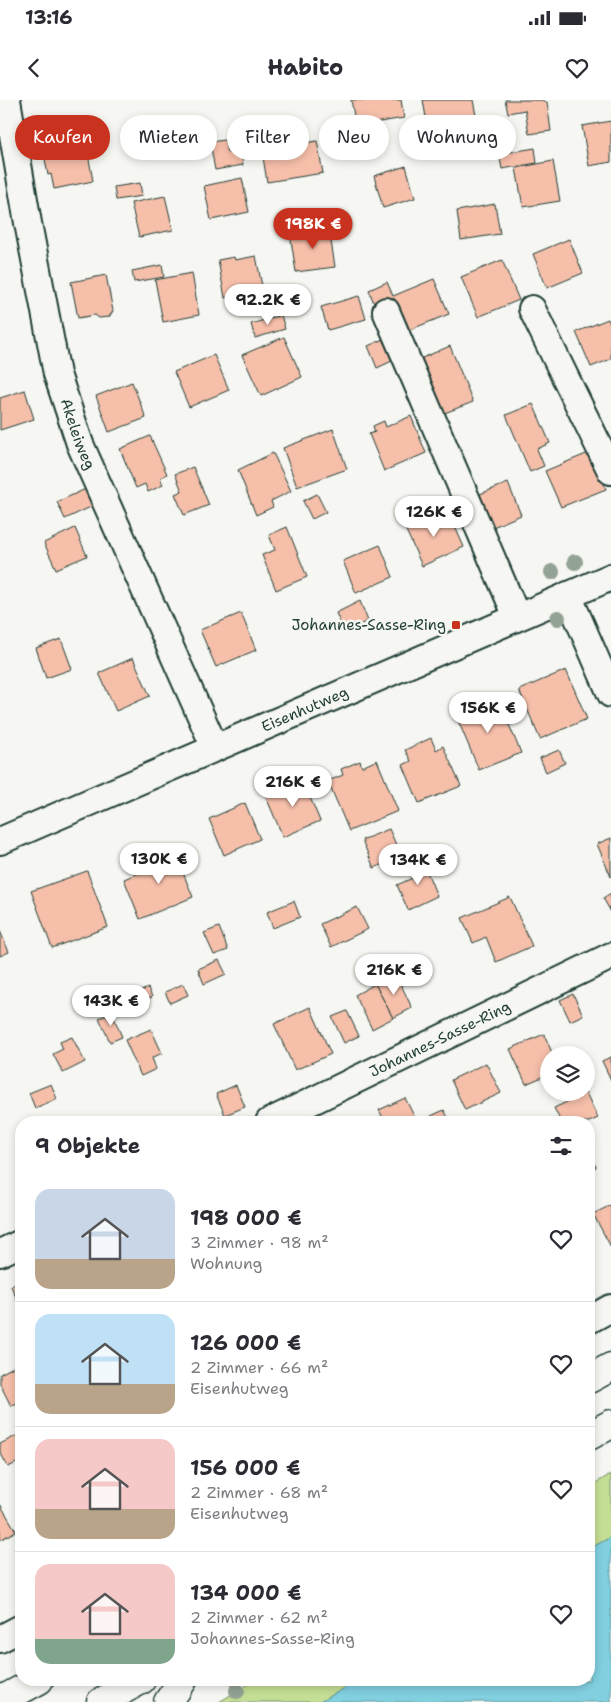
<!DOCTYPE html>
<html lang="de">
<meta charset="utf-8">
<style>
:root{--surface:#fff;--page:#f2f2f3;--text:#2b2b33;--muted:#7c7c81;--line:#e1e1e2;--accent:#c8321e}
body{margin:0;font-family:"Shantell Sans",sans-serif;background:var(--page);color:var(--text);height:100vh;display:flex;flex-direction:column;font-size:19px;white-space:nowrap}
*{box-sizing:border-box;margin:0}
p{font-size:16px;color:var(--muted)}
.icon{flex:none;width:28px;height:28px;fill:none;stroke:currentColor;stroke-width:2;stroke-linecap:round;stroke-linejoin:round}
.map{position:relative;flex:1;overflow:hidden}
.drawer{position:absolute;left:15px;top:1016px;width:580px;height:570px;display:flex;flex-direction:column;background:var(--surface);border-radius:20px;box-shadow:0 2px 8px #0003}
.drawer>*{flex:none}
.top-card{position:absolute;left:15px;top:15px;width:581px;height:45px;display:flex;gap:10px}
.controls{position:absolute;left:540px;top:946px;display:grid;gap:10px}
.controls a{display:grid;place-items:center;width:55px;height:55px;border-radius:50%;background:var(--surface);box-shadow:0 2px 8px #0003;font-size:25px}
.price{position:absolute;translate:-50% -42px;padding:0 11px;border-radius:18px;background:#fff;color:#222;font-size:16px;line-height:32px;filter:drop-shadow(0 1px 2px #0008)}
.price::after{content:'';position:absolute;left:50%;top:30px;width:15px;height:11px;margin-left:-8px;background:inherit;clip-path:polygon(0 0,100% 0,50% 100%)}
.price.on{background:var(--accent);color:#fff}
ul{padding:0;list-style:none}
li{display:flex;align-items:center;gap:15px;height:125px;padding:0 20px}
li+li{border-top:1px solid var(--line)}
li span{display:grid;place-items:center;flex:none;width:140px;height:100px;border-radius:15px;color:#555}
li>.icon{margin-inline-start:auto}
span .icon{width:60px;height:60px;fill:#fffc;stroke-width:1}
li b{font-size:21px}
h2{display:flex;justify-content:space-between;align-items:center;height:60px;padding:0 20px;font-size:21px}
.pill{padding:0 18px;border-radius:22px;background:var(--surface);box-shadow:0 2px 8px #0003;font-size:18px;line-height:45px}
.pill.on{background:var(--accent);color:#fff}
.status{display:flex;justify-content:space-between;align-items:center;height:35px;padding:0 25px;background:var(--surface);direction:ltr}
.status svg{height:14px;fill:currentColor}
header{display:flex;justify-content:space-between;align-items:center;height:65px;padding:0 20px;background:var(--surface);font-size:22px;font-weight:700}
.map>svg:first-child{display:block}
.green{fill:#c5de95;stroke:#728e64}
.water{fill:#81cfdf;stroke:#5a959b}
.building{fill:#f6bfaa;stroke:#1f3d34}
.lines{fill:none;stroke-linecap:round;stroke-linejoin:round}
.minor-casing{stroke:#1f3d34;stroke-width:30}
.highway-casing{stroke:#1f3d34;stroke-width:31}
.minor{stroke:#f6f6f2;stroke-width:26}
.highway{stroke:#f6f6f2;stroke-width:28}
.tree{fill:#92a294}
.poi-dot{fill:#c8321e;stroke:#f6f6f2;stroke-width:2}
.labels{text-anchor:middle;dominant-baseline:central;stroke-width:5;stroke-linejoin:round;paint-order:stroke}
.street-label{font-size:15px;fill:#1f3d34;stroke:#f6f6f2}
.poi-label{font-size:15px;fill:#1f3d34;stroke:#f6f6f2;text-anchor:end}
</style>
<div class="status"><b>13:16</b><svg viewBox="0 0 49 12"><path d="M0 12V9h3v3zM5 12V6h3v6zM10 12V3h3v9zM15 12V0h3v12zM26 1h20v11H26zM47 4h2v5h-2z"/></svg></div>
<header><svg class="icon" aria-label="back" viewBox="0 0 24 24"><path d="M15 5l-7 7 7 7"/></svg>Habito<svg class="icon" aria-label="heart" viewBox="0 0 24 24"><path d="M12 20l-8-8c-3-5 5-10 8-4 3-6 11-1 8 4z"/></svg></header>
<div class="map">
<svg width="611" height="1602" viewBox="0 0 611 1602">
<rect width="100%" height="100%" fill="#f6f6f2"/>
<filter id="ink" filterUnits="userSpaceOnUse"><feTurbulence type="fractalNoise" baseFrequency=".02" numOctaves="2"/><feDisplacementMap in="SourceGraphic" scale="10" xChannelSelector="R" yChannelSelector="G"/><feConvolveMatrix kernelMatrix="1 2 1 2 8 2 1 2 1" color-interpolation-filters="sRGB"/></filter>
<g filter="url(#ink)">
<!-- green -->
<g class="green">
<path d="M611,1374V1437L589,1449V1387Z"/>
<path d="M256,1580H359L320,1602H219Z"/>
</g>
<!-- water -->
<path class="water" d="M611,1437V1602H320L359,1580H589V1449Z"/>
<!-- building -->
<g class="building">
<path d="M351,0H401L404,18L356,26Z"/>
<path d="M423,0H473L478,26L429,35Z"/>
<path d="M505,0H543V2H547L551,31L529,34L525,10L508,13Z"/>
<path d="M288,21L293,45L317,41L323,73L267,82L258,26Z"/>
<path d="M611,21V62L589,66L582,26Z"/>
<path d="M83,27L93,81L54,89L51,74L48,75L44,54L34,55L30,37Z"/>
<path d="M225,40L227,53L241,51L243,65L215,70L210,42Z"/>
<path d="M535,48L537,63L502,69L499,54Z"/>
<path d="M553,61L560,101L523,107L516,68Z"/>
<path d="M406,66L415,98L383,108L374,76Z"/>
<path d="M242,78L249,112L211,120L204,86Z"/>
<path d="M140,83L142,96L116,100L114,87Z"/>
<path d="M165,96L173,130L139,137L131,103Z"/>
<path d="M495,104L500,134L461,140L457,111Z"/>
<path d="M329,128L335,167L296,172L290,134Z"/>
<path d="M569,139L583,173L547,188L533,154Z"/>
<path d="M256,156L263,191L225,198L218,160L234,157L235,160Z"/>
<path d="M502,160L519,200L478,217L461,177Z"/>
<path d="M162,165L164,177L134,182L132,171Z"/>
<path d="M192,173L199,215L163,222L155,180Z"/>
<path d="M106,175L113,211L109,217L99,218L95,215L78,218L71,182Z"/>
<path d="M434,179L449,214L407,231L395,202L376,209L369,190L387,182L393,196Z"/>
<path d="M359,196L366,219L328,230L321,207Z"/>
<path d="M281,215L285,229L255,238L251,224Z"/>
<path d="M608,219L611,226V259L591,267L576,232Z"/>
<path d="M284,237L302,277L261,296L242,255Z"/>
<path d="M383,239L392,261L377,268L368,246Z"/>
<path d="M450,246L473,302L442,314L420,259Z"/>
<path d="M214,255L229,290L189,307L174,272Z"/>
<path d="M132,282L146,318L109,332L96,296Z"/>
<path d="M25,290L34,319L0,330V298Z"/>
<path d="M533,304L550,343L537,349L544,366L530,372L506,315Z"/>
<path d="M411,316L426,353L384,371L369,334L375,332L373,326L384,321L386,327Z"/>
<path d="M333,329L347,369L297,387L283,348Z"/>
<path d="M150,336L167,374L160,378L163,385L148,392L145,384L136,388L120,349Z"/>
<path d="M591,352L606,389L561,407L545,371Z"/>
<path d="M273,353L291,391L271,401L273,407L256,415L238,370Z"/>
<path d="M193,367L209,405L184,415L175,394L182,391L175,374Z"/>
<path d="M508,383L521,415L493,427L480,394Z"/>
<path d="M90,387L97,404L65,419L57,402Z"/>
<path d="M317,394L326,412L312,419L303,401Z"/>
<path d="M447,409L464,447L422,466L405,428Z"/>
<path d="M287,427L307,477L276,490L262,455L275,450L269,435Z"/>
<path d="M75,428L87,456L56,469L44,443Z"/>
<path d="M380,445L393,477L356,493L343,461Z"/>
<path d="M360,501L368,521L344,532L336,513Z"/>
<path d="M241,513L256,550L216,567L200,530Z"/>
<path d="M61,539L72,569L46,578L36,548Z"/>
<path d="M133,558L150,596L116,611L99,573Z"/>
<path d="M566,570L587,619L540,639L519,590Z"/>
<path d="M487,597L490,605L499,601L521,653L479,670L457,618L471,613L468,605Z"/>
<path d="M431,638L436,650L443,646L461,686L419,703L403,665L411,661L405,650Z"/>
<path d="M559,650L565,663L546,672L540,658Z"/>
<path d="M377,660L398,711L349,731L328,681L343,675L341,669L360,661L362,667Z"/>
<path d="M303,681L320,721L283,737L266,697L277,692L276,688L290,682L292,686Z"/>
<path d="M245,703L260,739L224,755L209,719Z"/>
<path d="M389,729L401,756L374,768L362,740Z"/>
<path d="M611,738V777L597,744Z"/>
<path d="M168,749L174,751L193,797L140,819L124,779L153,767L151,761L153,755Z"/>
<path d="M430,757L435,768L427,772L437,796L408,810L397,785L417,776L412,766Z"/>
<path d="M87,771L108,827L52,848L31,791Z"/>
<path d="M611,793V812L603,798Z"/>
<path d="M510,797L532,846L496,862L486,837L473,843L462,818Z"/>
<path d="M294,801L300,817L273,828L267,812Z"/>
<path d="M357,807L368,829L331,847L320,824Z"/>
<path d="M219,827L228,850L214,855L204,833Z"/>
<path d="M0,831L9,852L0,856Z"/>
<path d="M219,860L226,874L204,884L198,869Z"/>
<path d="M396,874L412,908L393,918L375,884Z"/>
<path d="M183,884L188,895L170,903L165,892Z"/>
<path d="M375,884L393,918L372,929L355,895Z"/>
<path d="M148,888L152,897L131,906L127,897Z"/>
<path d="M573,894L583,915L570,921L560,900Z"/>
<path d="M310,907L331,954L295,970L274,924Z"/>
<path d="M347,911L359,936L344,943L332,917Z"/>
<path d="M112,913L122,937L110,942L99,918Z"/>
<path d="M151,929L162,953L152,958L156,969L141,976L125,940Z"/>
<path d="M544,934L553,955H549V974L526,984L510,949Z"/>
<path d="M72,937L85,962L63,973L53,954L63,949L60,942Z"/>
<path d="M611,957V980L602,961Z"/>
<path d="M486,963L501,993L465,1010L451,980Z"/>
<path d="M51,984L57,999L35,1008L29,993Z"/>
<path d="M236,985L245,1007L225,1015L216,994Z"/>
<path d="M586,993L598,1018L589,1022H561L554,1008Z"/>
<path d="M405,998L417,1022H385L379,1010Z"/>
<path d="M444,1010L450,1022H434L431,1016Z"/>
<path d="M589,1053L596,1067L589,1071Z"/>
<path d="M611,1105V1147L593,1114Z"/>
<path d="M21,1181V1209L11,1186Z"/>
<path d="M17,1265L21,1275V1301L11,1306L0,1284V1274Z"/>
<path d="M18,1335L21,1340V1361L8,1367L0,1352V1344Z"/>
<path d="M0,1404L16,1431L0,1440Z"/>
</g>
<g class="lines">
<!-- minor casing -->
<g class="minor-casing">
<g id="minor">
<path id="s1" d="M7,0L28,123L57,274L80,344L215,648"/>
<path d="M532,209L611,371"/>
<path d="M386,211L517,517"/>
<path d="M568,495L611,594"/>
<path id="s2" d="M0,741L611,477"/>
<path id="s3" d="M269,1022L611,856"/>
<path d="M0,1153L21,1143"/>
<path d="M589,1220L611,1208"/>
<path d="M0,1539L21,1528"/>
</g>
</g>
<!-- highway casing -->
<g class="highway-casing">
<g id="highway">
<path d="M589,1279L611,1267"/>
<path d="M589,1336L611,1324"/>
<path d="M0,1601L39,1580"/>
<path d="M101,1602L141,1580"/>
<path d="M168,1602L183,1580"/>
</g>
</g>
<!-- minor -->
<use href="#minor" class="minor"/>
<!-- highway -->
<use href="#highway" class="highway"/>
</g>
<!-- trees -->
<g class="tree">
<circle cx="575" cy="462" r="8"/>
<circle cx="552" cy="472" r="8"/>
<circle cx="558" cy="518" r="8"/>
<circle cx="237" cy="1591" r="8"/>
</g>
</g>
<!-- markers -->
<rect class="poi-dot" x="451" y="520" width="10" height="10" rx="2.5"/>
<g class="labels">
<!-- street labels -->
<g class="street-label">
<text stroke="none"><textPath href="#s1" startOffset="342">Akeleiweg</textPath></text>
<text stroke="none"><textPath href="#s2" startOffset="332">Eisenhutweg</textPath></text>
<text stroke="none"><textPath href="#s3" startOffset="190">Johannes-Sasse-Ring</textPath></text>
</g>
<!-- poi labels -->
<g class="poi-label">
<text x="446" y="525">Johannes-Sasse-Ring</text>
</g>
</g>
</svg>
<div class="controls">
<a><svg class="icon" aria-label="layers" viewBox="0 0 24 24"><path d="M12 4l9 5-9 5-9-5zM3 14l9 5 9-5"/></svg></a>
</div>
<b class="price on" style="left:313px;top:150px">198K €</b>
<b class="price" style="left:268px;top:226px">92.2K €</b>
<b class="price" style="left:434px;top:438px">126K €</b>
<b class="price" style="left:488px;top:634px">156K €</b>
<b class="price" style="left:293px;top:708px">216K €</b>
<b class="price" style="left:159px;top:785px">130K €</b>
<b class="price" style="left:418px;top:786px">134K €</b>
<b class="price" style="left:394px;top:896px">216K €</b>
<b class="price" style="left:111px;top:927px">143K €</b>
<div class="top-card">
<a class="pill on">Kaufen</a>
<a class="pill">Mieten</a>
<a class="pill">Filter</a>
<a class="pill">Neu</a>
<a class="pill">Wohnung</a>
</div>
<section class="drawer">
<h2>9 Objekte<svg class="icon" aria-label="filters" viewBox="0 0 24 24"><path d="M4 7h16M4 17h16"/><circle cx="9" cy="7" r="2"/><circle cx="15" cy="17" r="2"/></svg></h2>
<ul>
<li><span style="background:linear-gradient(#c9d6e8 70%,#b9a48a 0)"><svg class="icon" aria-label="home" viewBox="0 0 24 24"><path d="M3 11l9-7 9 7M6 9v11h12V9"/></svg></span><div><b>198 000 €</b><p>3 Zimmer · 98 m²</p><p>Wohnung</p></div><svg class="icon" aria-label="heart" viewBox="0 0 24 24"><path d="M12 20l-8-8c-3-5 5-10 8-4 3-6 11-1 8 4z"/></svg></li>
<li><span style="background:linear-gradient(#bfe0f5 70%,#b9a48a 0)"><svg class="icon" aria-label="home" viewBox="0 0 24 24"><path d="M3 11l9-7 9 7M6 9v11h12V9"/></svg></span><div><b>126 000 €</b><p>2 Zimmer · 66 m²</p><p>Eisenhutweg</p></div><svg class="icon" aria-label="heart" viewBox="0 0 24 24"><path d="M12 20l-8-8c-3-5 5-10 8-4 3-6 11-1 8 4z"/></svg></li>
<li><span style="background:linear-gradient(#f6c9c9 70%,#b9a48a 0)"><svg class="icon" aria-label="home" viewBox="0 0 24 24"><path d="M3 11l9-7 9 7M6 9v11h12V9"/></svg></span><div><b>156 000 €</b><p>2 Zimmer · 68 m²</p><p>Eisenhutweg</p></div><svg class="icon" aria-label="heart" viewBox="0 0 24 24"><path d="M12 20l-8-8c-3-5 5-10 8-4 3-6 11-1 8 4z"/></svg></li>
<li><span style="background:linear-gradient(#f6c9c9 75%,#7fa58c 0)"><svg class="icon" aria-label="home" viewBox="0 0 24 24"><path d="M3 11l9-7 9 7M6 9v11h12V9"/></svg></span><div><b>134 000 €</b><p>2 Zimmer · 62 m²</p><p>Johannes-Sasse-Ring</p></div><svg class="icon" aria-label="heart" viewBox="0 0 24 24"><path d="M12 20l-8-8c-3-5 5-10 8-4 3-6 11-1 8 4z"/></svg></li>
</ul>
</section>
</div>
